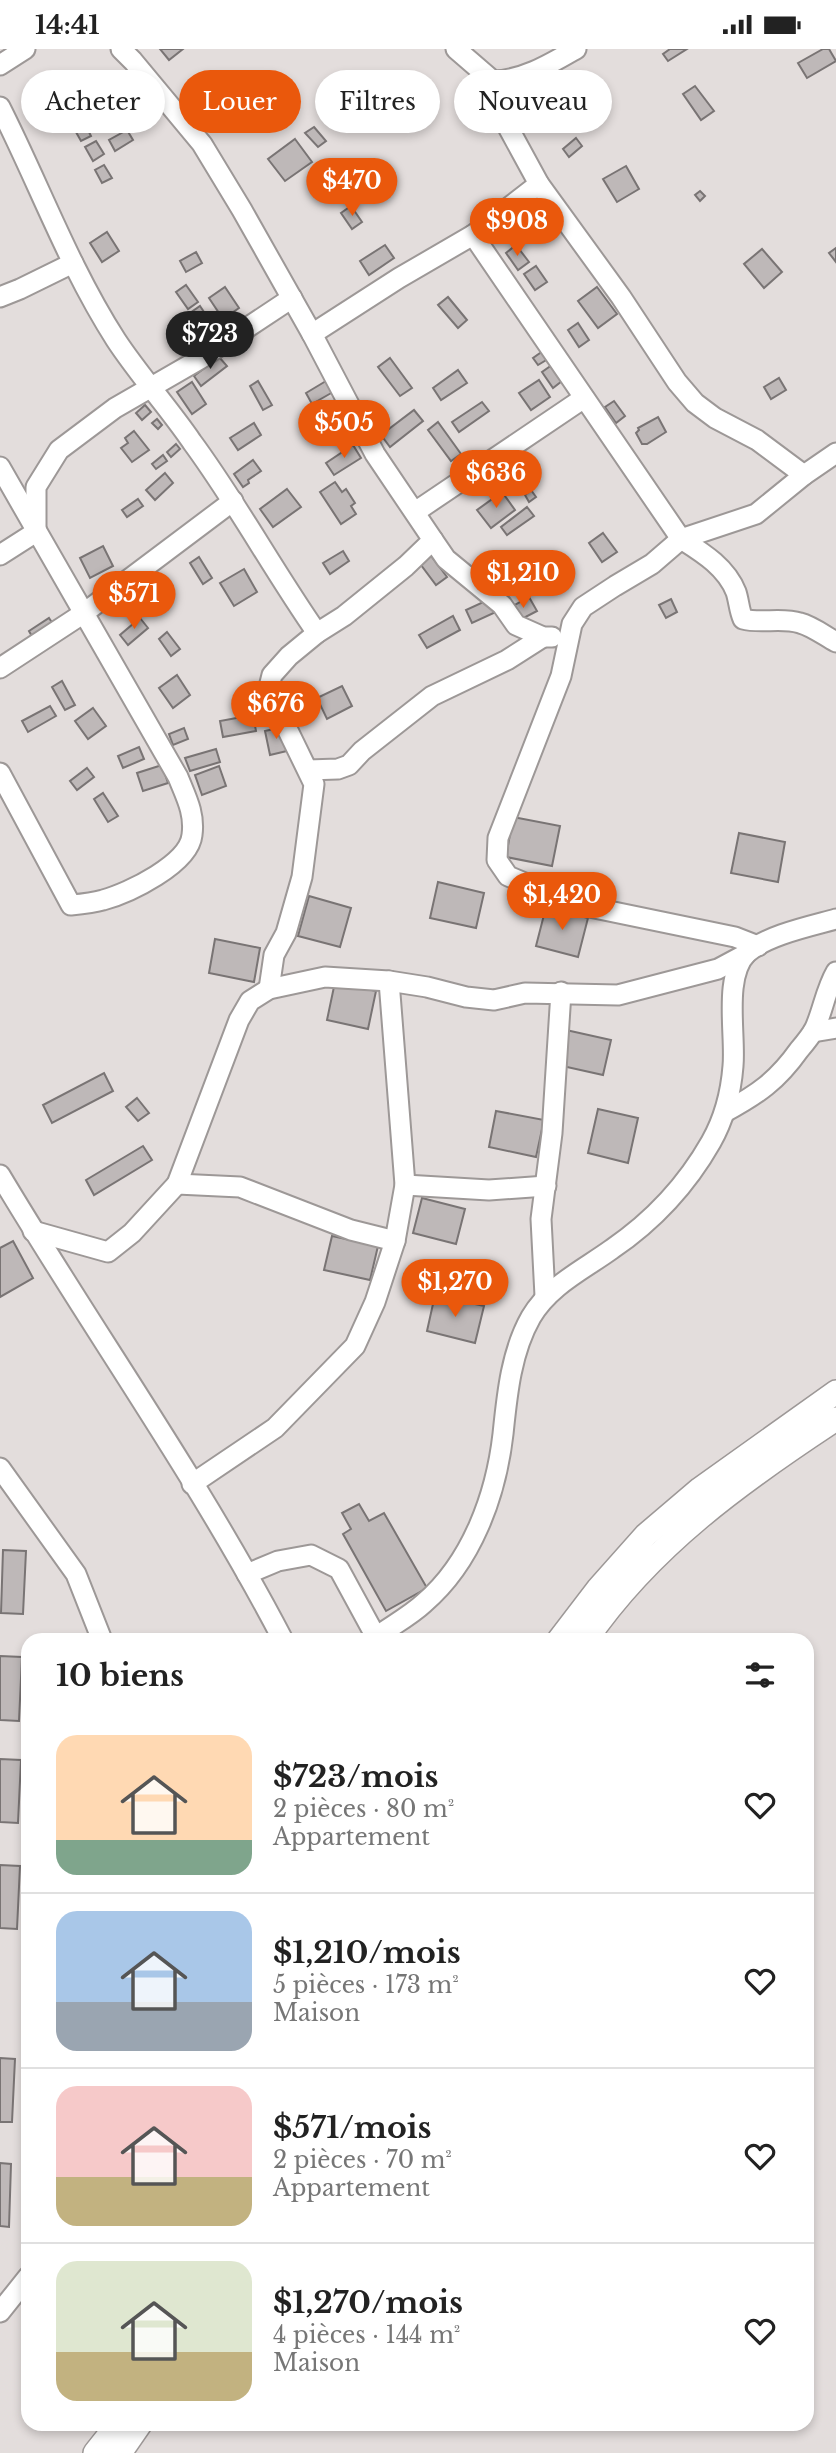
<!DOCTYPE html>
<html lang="fr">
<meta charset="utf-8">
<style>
:root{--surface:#fff;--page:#f2f2f2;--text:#222;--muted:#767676;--line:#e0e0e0;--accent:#ea580c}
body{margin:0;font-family:"Libre Baskerville",serif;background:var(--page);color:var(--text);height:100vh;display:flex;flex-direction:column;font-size:26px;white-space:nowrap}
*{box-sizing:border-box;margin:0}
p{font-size:23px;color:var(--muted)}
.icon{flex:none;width:38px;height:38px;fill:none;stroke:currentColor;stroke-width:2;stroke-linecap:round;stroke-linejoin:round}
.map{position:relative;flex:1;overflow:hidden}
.details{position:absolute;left:21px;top:1584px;width:793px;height:798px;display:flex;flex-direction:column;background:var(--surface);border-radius:21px;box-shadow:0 4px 10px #0003}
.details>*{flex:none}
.banner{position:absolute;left:21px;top:21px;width:794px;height:63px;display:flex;gap:14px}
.price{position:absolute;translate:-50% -60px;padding:0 16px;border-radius:24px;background:var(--accent);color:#fff;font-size:23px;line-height:46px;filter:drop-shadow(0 2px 4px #0008)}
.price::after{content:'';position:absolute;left:50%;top:42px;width:21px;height:16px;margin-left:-10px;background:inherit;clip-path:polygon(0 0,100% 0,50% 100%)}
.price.selected{background:#222;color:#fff}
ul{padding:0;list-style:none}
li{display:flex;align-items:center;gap:21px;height:175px;padding:0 35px}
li+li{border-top:2px solid var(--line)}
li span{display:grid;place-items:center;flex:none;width:196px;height:140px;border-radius:21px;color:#555}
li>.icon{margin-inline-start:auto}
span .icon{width:84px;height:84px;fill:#fffc;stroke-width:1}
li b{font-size:30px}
h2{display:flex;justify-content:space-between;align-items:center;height:84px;padding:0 35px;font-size:30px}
.chip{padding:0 24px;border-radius:32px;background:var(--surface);box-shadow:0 4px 10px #0003;font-size:24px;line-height:63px}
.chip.selected{background:var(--accent);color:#fff}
.status{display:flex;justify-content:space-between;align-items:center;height:49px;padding:0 35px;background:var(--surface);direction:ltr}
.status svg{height:19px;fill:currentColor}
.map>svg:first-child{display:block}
.building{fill:#beb8b8;stroke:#797474;stroke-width:2}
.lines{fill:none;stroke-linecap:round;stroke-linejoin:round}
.minor-casing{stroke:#9d9897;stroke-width:23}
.tertiary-casing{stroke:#9d9897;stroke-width:26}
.minor{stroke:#fff;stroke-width:19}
.tertiary{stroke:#fff;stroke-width:23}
</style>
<div class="status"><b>14:41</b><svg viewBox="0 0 49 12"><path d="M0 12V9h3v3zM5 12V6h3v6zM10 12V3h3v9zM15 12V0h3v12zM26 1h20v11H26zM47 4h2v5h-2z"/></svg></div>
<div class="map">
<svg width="836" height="2404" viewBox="0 0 836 2404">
<rect width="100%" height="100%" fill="#e3dddc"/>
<!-- building -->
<g class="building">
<path d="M160,0H183L169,11Z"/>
<path d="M670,0H687L668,12L663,5Z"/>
<path d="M823,0H829L836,12L807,29L798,14Z"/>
<path d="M695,37L714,62L701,71L683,45Z"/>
<path d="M86,77L91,87L81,92L76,83Z"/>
<path d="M314,78L326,92L318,98L305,84Z"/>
<path d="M127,81L133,91L115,102L109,91Z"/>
<path d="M576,89L582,97L569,108L563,100Z"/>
<path d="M295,90L312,113L285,132L268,110Z"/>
<path d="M96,92L104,105L93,112L85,98Z"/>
<path d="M104,116L112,129L102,134L95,121Z"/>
<path d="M626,117L639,140L617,153L603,130Z"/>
<path d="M700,142L705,147L700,152L695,146Z"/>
<path d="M351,157L362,173L352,180L341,164Z"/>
<path d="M532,165L537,173L526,181L521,173Z"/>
<path d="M107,183L119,202L102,213L90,194Z"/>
<path d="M385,196L394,209L369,226L360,212Z"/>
<path d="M516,196L529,213L518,221L506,204Z"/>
<path d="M836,199V213L829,204Z"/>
<path d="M762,200L782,223L764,239L744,215Z"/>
<path d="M196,203L202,214L186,223L180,212Z"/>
<path d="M536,217L547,233L535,241L524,225Z"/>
<path d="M186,236L198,253L188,260L176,243Z"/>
<path d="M225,238L239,259L223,270L209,249Z"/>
<path d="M597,238L617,265L598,279L578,252Z"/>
<path d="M448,248L467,271L458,279L438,256Z"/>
<path d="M200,257L206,266L196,273L190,264Z"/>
<path d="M578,274L589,291L579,298L568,281Z"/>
<path d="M543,302L548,310L538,316L533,309Z"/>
<path d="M219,308L227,317L201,337L194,327Z"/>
<path d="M390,309L412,339L400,347L378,318Z"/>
<path d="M552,316L562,332L553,339L542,323Z"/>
<path d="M458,321L467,334L441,351L433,339Z"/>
<path d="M779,329L786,341L771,350L764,338Z"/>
<path d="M539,331L550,348L531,361L519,344Z"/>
<path d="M258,332L272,356L263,361L250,337Z"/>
<path d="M326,332L333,343L312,355L306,344Z"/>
<path d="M192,333L206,355L192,365L177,343Z"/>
<path d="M614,352L625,367L616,374L605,358Z"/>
<path d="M482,353L489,362L459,383L452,373Z"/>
<path d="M145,356L151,363L142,371L136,364Z"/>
<path d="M414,361L423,372L390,398L381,386Z"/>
<path d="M309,366L316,370L310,381L302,377Z"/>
<path d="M658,368L666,383L647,395H642L636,384L639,381L638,379Z"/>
<path d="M157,370L162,376L158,380L152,374Z"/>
<path d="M438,373L461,405L451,412L428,381Z"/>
<path d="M254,374L261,386L238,401L230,389Z"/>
<path d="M134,382L149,401L132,413L121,399L128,394L125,389Z"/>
<path d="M176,395L180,400L171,408L167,403Z"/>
<path d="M353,396L361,409L334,426L326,414Z"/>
<path d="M163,406L167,412L156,420L152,415Z"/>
<path d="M253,411L261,422L248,431L249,434L243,438L234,425Z"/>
<path d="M165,424L173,434L155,451L146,441Z"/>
<path d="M335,433L342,443L346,440L355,454L351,457L356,465L341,475L320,443Z"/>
<path d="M287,440L301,458L273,478L260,460Z"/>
<path d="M531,441L536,448L529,453L525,446Z"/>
<path d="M502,443L515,461L491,479L477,461Z"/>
<path d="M138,450L143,457L127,468L122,461Z"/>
<path d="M527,458L534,467L507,486L501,478Z"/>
<path d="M603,484L617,503L602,513L589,494Z"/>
<path d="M103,497L113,517L90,529L80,509Z"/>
<path d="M343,502L349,512L330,525L323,514Z"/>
<path d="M429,504L447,528L436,536L418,512Z"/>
<path d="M199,508L212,529L203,535L190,514Z"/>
<path d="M244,520L257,543L234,557L220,534Z"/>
<path d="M529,548L537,562L516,573L509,559Z"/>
<path d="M492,549L498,562L472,574L466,561Z"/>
<path d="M671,550L677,563L666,569L659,556Z"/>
<path d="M453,567L460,581L427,599L419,586Z"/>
<path d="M49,569L55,578L34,591L29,582Z"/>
<path d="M140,569L148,579L128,596L120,586Z"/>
<path d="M167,583L180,600L171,607L159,590Z"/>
<path d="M177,626L190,646L173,659L159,639Z"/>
<path d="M62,632L75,656L65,661L52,638Z"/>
<path d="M342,637L352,657L327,670L317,649Z"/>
<path d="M50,657L56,667L28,683L22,672Z"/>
<path d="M93,659L106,677L88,690L75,672Z"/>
<path d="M253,666L256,682L223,688L220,672Z"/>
<path d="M282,678L287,702L270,706L265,682Z"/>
<path d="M184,679L188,690L173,696L169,685Z"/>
<path d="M139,698L144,710L123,719L118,707Z"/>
<path d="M216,700L220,713L190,722L185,709Z"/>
<path d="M162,716L168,734L143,742L137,724Z"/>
<path d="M219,717L226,737L202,746L195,726Z"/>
<path d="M87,719L94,728L77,741L70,732Z"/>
<path d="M103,744L118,767L108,773L94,750Z"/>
<path d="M513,768L560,777L552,817L506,808Z"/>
<path d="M739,784L785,793L778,833L731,824Z"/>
<path d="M438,833L484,844L476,879L430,869Z"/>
<path d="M309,847L351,859L340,898L298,887Z"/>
<path d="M546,858L588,869L578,908L536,897Z"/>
<path d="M215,890L260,899L254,933L209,924Z"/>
<path d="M335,933L376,942L368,980L327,971Z"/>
<path d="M566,981L611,991L603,1026L558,1016Z"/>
<path d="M104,1024L113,1042L52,1074L43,1056Z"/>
<path d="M137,1049L149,1064L138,1072L126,1058Z"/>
<path d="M598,1060L638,1069L628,1114L588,1104Z"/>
<path d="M496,1062L544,1071L536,1108L489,1098Z"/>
<path d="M143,1097L152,1111L94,1146L86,1131Z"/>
<path d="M422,1149L465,1160L456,1195L413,1184Z"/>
<path d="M332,1187L378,1197L370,1231L324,1221Z"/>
<path d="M13,1192L33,1229L0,1248V1199Z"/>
<path d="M435,1246L484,1257L475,1294L427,1282Z"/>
<path d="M359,1455L369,1472L384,1464L427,1539L386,1562L343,1485L351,1480L342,1464Z"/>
<path d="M3,1501L26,1502L23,1565L1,1564Z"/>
<path d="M0,1607L22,1608L19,1672L0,1671Z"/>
<path d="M0,1710L21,1711L18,1774L0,1773Z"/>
<path d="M0,1816L20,1817L17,1880L0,1879Z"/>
<path d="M0,2009L15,2010L12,2073H0Z"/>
<path d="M0,2114L11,2115L9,2178L0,2177Z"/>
</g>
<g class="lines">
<!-- minor casing -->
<g class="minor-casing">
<g id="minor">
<path d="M121,0L133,12L202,95L242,161L312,285L375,405L433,491L406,517L344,567L317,584L289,607L272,626L269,638L278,661L314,735L302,828L286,884L274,906L269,940"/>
<path d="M456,0L493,32C524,31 550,15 576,0"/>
<path d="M0,16L25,0"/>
<path d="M493,32L509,80L539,135L621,248L677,333L695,354L715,369L757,391L804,426"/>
<path d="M0,58C39,135 69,218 116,291C139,326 168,358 192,393C237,454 273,521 317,584"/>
<path d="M473,186L681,490C703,504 726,518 736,543C739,552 739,561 743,570C761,575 781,568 800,574C812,577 825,587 836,593"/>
<path d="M0,248L20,240L73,214"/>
<path d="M312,285L399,229L473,186L539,135"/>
<path d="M0,418L178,728C186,748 195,764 192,786C189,815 129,844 103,851C93,854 82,855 71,856L0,724"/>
<path d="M415,463L584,349"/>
<path d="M433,491L446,510L502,556L516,576L543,588H552"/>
<path d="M0,506L36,483V438L59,401L115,359L200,310L292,249"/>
<path d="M0,619L84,564L233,452"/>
<path d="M308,721L338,720L349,716L362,702L432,647L507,611L543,588"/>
<path d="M758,897L735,888L575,855L508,827L497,811L498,789L561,627L572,575L583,558L615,537L652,515L681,490L756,465L804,426L836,404"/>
<path d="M813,983L836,979"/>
<path d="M725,1063C758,1045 777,1032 799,1001C805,994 811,987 815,979C823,961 826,940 836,923"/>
<path d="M0,1126C93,1282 199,1430 283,1591"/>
<path d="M177,1135L240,1138L351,1181L395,1192"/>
<path d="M405,1136L489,1141L546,1137"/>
<path d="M33,1182L108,1203L132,1184L177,1135L239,971L250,952L269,940L325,928L389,932L427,938L466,948L494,951L525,944L618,946L718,920L746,905"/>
<path d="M545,1247L541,1170L552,1084L561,943"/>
<path d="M0,1419L76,1525L102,1591"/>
<path d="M192,1435L275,1379L355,1297L375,1253L395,1192L405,1136L389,932"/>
<path d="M247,1525L278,1512L311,1506L339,1520L376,1588"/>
<path d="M372,1591C389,1578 409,1568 424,1554C472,1513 496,1446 503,1385C507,1346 511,1303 531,1268C550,1236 583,1221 612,1200C653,1172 686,1137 711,1093C724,1070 731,1043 733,1017C736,986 723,927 747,904C767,886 811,877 836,870"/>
<path d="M0,2263L28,2228"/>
</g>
</g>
<!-- tertiary casing -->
<g class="tertiary-casing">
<g id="tertiary">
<path d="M559,1591L598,1540L646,1486L700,1440L836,1343"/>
<path d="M586,1591C650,1497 743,1431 836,1370"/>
<path d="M95,2404L118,2375"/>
<path d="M120,2404L140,2375"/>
</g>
</g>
<!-- minor -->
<use href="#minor" class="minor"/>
<!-- tertiary -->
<use href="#tertiary" class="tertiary"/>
</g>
</svg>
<b class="price" style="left:352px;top:169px">$470</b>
<b class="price" style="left:517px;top:209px">$908</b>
<b class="price selected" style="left:210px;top:322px">$723</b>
<b class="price" style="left:344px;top:411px">$505</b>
<b class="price" style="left:496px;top:461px">$636</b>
<b class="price" style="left:523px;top:561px">$1,210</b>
<b class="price" style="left:134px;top:582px">$571</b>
<b class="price" style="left:276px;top:692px">$676</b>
<b class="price" style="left:562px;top:883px">$1,420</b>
<b class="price" style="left:455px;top:1270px">$1,270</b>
<div class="banner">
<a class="chip">Acheter</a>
<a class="chip selected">Louer</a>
<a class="chip">Filtres</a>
<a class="chip">Nouveau</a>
</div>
<section class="details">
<h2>10 biens<svg class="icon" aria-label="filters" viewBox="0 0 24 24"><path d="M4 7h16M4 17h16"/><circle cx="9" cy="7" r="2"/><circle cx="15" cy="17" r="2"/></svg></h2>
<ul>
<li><span style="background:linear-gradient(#ffd9b3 75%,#7fa58c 0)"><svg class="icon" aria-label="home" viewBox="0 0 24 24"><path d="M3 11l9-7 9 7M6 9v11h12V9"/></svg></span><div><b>$723/mois</b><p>2 pièces · 80 m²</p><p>Appartement</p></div><svg class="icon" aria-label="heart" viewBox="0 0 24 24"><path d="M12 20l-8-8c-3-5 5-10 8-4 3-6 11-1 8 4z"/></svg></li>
<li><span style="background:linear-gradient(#a9c7e8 65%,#9aa5b1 0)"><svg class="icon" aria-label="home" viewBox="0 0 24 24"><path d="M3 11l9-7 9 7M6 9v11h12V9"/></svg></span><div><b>$1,210/mois</b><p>5 pièces · 173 m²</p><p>Maison</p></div><svg class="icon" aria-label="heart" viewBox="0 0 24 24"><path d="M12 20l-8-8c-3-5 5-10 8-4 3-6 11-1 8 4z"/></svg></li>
<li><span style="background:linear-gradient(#f6c9c9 65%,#c2b280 0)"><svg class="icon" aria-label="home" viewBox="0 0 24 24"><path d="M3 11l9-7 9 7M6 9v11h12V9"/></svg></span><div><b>$571/mois</b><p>2 pièces · 70 m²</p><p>Appartement</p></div><svg class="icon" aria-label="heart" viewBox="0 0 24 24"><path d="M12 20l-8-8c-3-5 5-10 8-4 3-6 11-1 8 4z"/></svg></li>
<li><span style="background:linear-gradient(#dfe7d0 65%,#c2b280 0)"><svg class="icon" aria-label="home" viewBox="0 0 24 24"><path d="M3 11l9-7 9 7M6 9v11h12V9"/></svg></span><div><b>$1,270/mois</b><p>4 pièces · 144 m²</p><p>Maison</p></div><svg class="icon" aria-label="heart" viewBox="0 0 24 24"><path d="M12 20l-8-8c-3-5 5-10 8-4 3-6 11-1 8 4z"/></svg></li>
</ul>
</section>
</div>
